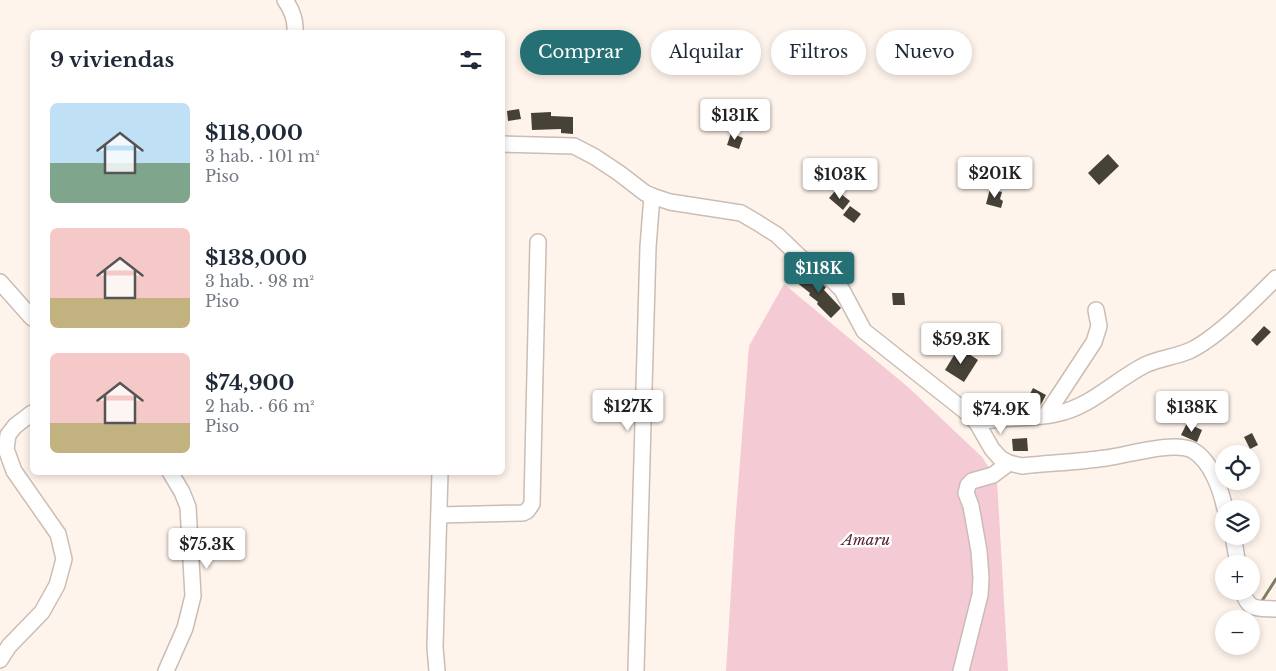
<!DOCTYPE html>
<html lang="es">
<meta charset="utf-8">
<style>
:root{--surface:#fff;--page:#f2f2f3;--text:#1f2937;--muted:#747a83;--accent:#257074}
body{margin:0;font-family:"Libre Baskerville",serif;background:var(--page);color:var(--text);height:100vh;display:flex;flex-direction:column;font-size:19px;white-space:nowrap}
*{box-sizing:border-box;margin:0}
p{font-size:16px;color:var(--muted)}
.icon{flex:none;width:28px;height:28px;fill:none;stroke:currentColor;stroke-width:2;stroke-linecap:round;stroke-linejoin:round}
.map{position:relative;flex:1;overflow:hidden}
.sheet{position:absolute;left:30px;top:30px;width:475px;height:445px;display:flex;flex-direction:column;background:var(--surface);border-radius:8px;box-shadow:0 2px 8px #0003}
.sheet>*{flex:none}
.banner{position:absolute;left:520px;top:30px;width:475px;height:45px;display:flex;gap:10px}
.fabs{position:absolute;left:1215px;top:445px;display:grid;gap:10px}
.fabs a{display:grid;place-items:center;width:45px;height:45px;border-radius:50%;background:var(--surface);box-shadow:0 2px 8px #0003;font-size:25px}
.price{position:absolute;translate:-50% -42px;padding:0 11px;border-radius:5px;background:#fff;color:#222;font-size:16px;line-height:32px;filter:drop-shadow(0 1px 2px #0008)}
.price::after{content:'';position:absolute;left:50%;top:30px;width:15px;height:11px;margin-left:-8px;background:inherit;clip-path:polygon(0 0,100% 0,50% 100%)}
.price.selected{background:var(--accent);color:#fff}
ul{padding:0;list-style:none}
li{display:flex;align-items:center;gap:15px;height:125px;padding:0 20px}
li span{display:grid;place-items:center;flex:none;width:140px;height:100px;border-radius:8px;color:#555}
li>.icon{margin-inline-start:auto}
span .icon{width:60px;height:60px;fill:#fffc;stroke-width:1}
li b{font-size:21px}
h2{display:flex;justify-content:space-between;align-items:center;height:60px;padding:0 20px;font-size:21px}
.chip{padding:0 18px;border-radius:22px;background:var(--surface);box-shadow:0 2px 8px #0003;font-size:18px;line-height:45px}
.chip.selected{background:var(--accent);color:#fff}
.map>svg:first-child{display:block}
.green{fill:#f4cad4}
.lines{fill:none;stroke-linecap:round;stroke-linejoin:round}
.stream{stroke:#7b7e62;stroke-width:3}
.building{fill:#474237}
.minor-casing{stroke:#cabdb4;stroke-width:18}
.minor{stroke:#fff;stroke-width:15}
.labels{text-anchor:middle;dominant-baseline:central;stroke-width:5;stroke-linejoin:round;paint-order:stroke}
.park-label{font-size:15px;font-style:italic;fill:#551e31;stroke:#fff}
</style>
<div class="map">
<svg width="1276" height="671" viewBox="0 0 1276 671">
<rect width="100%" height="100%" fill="#fff4ec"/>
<!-- green -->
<path class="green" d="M784,284L908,387L982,457L997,480L1008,671H726L735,526L749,346Z"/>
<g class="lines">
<!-- stream -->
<path class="stream" d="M1260,604L1276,579"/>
</g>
<!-- building -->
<g class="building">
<path d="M546,33L564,36L563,47L545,45Z"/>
<path d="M519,109L521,119L508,121L507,111Z"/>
<path d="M551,112V116L573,117V134L561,133V129L532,130L531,113Z"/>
<path d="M731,133L743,138L739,149L727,145Z"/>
<path d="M1108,154L1119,166L1099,185L1088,173Z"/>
<path d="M990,189L1002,192L1000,199L1003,201L1001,208L986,204Z"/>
<path d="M836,190L850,201L843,210L829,198Z"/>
<path d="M850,206L861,214L854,223L843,215Z"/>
<path d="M804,271L826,287L824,290L840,307L841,308L831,318L817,304L818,302L809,295L810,293L796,282Z"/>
<path d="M892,293H904L905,305H893Z"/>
<path d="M1264,326L1271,332L1257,346L1251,340Z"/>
<path d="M959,347L978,360L964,382L945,370Z"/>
<path d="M1033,388L1046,395L1040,406L1027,400Z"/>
<path d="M1187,423L1202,430L1197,442L1181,435Z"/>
<path d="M1252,433L1258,445L1250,449L1244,437Z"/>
<path d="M1027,438L1028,451H1013L1012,439Z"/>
</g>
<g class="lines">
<!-- minor casing -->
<g class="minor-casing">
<g id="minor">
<path d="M285,0C292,10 296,20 295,32"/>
<path d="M502,144L574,146L595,157L619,173L645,193L652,196L670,202L741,213L758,223L777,235L801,258L827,275L842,290L864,331L965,411L977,423L992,449L1000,458L1009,463L1022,466C1050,463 1078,462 1106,458C1128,455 1172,441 1192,450C1211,460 1221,490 1225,509"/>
<path d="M0,282L32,318"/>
<path d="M1046,415L1094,342L1099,326L1096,310"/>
<path d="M977,423C1003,416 1030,420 1056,414C1091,407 1115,380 1145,365C1159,358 1175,357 1189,351C1216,339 1255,299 1276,278"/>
<path d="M439,515L523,513L527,511L532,504L538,242"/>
<path d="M1233,536L1238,564"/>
<path d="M1243,591C1248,612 1259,608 1276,609"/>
<path d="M0,660L9,646L42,612L57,585L64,559L58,534L14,471L6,449L8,435L15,426L32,413"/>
<path d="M166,671L185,628L193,596L188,507L182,492L170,472"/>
<path d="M437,671L435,647L440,472"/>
<path d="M636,671L648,247L652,196"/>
<path d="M961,671L980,595L981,578L979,551L971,506L966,493L968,485L972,481L993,475L1009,463"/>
</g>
</g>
<!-- minor -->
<use href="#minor" class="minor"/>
</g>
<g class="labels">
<!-- park labels -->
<g class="park-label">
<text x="866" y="539">Amaru</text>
</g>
</g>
</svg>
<div class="fabs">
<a><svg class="icon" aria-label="locate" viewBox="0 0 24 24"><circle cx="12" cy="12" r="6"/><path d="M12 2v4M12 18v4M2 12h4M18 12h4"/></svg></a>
<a><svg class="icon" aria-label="layers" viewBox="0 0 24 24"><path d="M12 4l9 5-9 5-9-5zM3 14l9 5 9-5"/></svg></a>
<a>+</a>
<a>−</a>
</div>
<b class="price" style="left:735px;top:141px">$131K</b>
<b class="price" style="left:995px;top:199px">$201K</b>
<b class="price" style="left:840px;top:200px">$103K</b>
<b class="price selected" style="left:819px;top:294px">$118K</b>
<b class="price" style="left:961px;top:365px">$59.3K</b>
<b class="price" style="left:628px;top:432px">$127K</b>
<b class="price" style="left:1192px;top:433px">$138K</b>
<b class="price" style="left:1001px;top:435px">$74.9K</b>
<b class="price" style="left:207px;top:570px">$75.3K</b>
<div class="banner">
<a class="chip selected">Comprar</a>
<a class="chip">Alquilar</a>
<a class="chip">Filtros</a>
<a class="chip">Nuevo</a>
</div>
<section class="sheet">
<h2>9 viviendas<svg class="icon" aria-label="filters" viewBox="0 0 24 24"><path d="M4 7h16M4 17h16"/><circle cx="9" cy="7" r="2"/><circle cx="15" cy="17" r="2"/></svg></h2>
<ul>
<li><span style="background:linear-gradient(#bfe0f5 60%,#7fa58c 0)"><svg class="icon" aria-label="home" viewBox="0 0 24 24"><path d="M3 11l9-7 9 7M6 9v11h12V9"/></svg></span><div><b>$118,000</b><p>3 hab. · 101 m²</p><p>Piso</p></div></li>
<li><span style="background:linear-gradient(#f6c9c9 70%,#c2b280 0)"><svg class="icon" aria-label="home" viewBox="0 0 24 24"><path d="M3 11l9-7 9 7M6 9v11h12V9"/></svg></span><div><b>$138,000</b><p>3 hab. · 98 m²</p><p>Piso</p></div></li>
<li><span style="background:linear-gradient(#f6c9c9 70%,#c2b280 0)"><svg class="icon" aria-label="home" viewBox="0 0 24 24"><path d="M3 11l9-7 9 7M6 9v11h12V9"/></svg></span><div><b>$74,900</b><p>2 hab. · 66 m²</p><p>Piso</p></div></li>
</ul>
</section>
</div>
